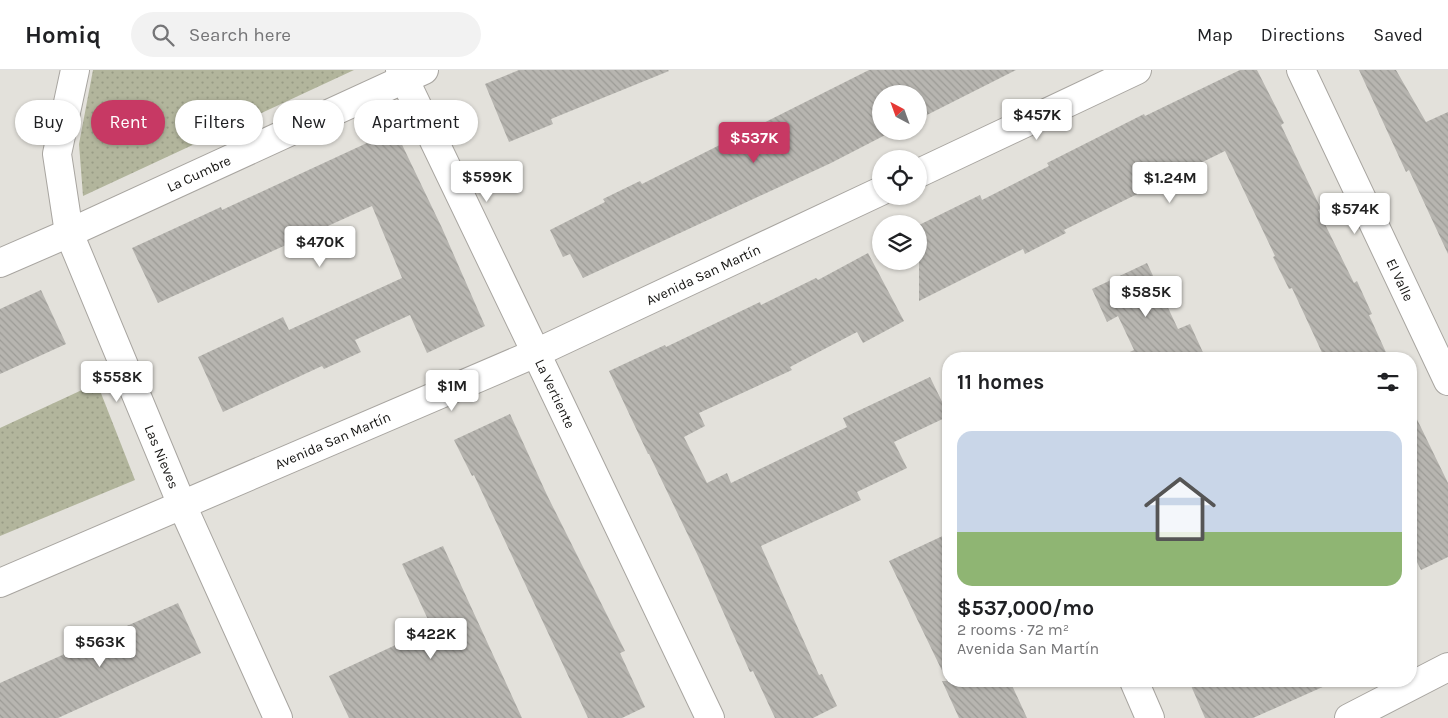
<!DOCTYPE html>
<meta charset="utf-8">
<style>
:root{--surface:#fff;--page:#f2f2f2;--text:#202124;--muted:#757577;--line:#e0e0e0;--accent:#c73964}
body{margin:0;font-family:Karla,sans-serif;background:var(--page);color:var(--text);height:100vh;display:flex;flex-direction:column;font-size:19px;white-space:nowrap}
*{box-sizing:border-box;margin:0}
p{font-size:16px;color:var(--muted)}
.icon{flex:none;width:28px;height:28px;fill:none;stroke:currentColor;stroke-width:2;stroke-linecap:round;stroke-linejoin:round}
.map{position:relative;flex:1;overflow:hidden}
.panel{position:absolute;left:942px;top:282px;width:475px;height:335px;display:flex;flex-direction:column;background:var(--surface);border-radius:20px;box-shadow:0 1px 4px #0004}
.panel>*{flex:none}
.banner{position:absolute;left:15px;top:30px;width:475px;height:45px;display:flex;gap:10px}
.needle{width:32px;rotate:319deg}
.controls{position:absolute;left:872px;top:15px;display:grid;gap:10px}
.controls a{display:grid;place-items:center;width:55px;height:55px;border-radius:50%;background:var(--surface);box-shadow:0 1px 4px #0004;font-size:25px}
.price{position:absolute;translate:-50% -42px;padding:0 11px;border-radius:5px;background:#fff;color:#222;font-size:16px;line-height:32px;filter:drop-shadow(0 1px 2px #0008)}
.price::after{content:'';position:absolute;left:50%;top:30px;width:15px;height:11px;margin-left:-8px;background:inherit;clip-path:polygon(0 0,100% 0,50% 100%)}
.price.on{background:var(--accent);color:#fff}
ul{padding:0;list-style:none}
li{display:grid;align-content:center;gap:10px;height:265px;padding:0 15px}
li span{display:grid;place-items:center;height:155px;border-radius:15px;color:#555}
li>.icon{margin-inline-start:auto}
span .icon{width:90px;height:90px;fill:#fffc;stroke-width:1}
li b{font-size:21px}
h2{display:flex;justify-content:space-between;align-items:center;height:60px;padding:0 15px;font-size:21px}
.chip{padding:0 18px;border-radius:22px;background:var(--surface);box-shadow:0 1px 4px #0004;font-size:18px;line-height:45px}
.chip.on{background:var(--accent);color:#fff}
header{display:flex;align-items:center;gap:30px;box-sizing:border-box;height:70px;padding:0 25px;background:var(--surface);border-bottom:1px solid var(--line)}
header strong{font-size:24px}
nav{display:flex;gap:28px;margin-inline-start:auto;font-size:18px}
.search{width:350px;height:45px;background:var(--page);display:flex;align-items:center;gap:12px;box-sizing:border-box;padding:0 18px;border-radius:28px;color:var(--muted);font-size:19px}
.map>svg:first-child{display:block}
.green{fill:url(#green-dots)}
.building{fill:url(#building-back-hatch)}
.lines{fill:none;stroke-linecap:round;stroke-linejoin:round}
.street-casing{stroke:#a8a5a0;stroke-width:30}
.secondary-casing{stroke:#a8a5a0;stroke-width:30}
.street{stroke:#fff;stroke-width:28}
.secondary{stroke:#fff;stroke-width:28}
.labels{text-anchor:middle;dominant-baseline:central;stroke-width:4;stroke-linejoin:round;paint-order:stroke}
.street-label{font-size:14px;fill:#141311;stroke:#f1eee8}
</style>
<header>
<strong>Homiq</strong>
<div class="search"><svg class="icon" aria-label="search" viewBox="0 0 24 24"><circle cx="10" cy="10" r="6"/><path d="M15 15l6 6"/></svg>Search here</div>
<nav><a>Map</a><a>Directions</a><a>Saved</a></nav>
</header>
<div class="map">
<svg width="1448" height="648" viewBox="0 0 1448 648">
<defs>
<pattern id="green-dots" width="8" height="8" patternUnits="userSpaceOnUse" patternTransform="scale(1.25)"><rect width="8" height="8" fill="#b2b59c"/><path d="M2 2h.1M6 6h.1" fill="none" stroke="#989b85" stroke-width="1.8" stroke-linecap="round"/></pattern>
<pattern id="building-back-hatch" width="6" height="6" patternUnits="userSpaceOnUse" patternTransform="scale(1.25)"><rect width="6" height="6" fill="#b7b5b0"/><path d="M-1 5l2 2M0 0l6 6M5-1l2 2" fill="none" stroke="#9c9b96"/></pattern>
</defs>
<rect width="100%" height="100%" fill="#e3e1db"/>
<!-- green -->
<g class="green">
<path d="M93,0H354L83,126L79,74Z"/>
<path d="M97,313L135,410L0,466V358Z"/>
</g>
<!-- building -->
<g class="building">
<path d="M519,0H668L669,1L551,49L553,54L509,72L485,14Z"/>
<path d="M869,0H1016L919,49V24H881V61H893L831,93L583,208L570,184L563,187L550,160L605,132L603,129L640,111L642,114Z"/>
<path d="M1240,0H1257L1284,53L1281,55L1321,139L1318,140L1354,213L1357,211L1372,244L1369,245L1389,289H1325L1292,218L1289,219L1273,187L1275,186L1225,81L1064,160L1066,163L1025,184L1023,179L919,231V155L980,125L982,130L1049,96L1047,93L1144,44L1145,46Z"/>
<path d="M1359,0H1396L1426,52L1448,42V184L1409,100L1406,102Z"/>
<path d="M395,60L442,158L485,256L427,283L410,245L355,270L361,282L324,299L322,296L223,342L198,287L283,247L289,260L402,208L372,136L158,233L132,178L221,137L222,140Z"/>
<path d="M868,183L904,251L863,273L857,262L790,297L792,300L699,343L705,356L684,367L707,413L727,403L731,413L847,357L843,348L930,307L949,346L894,372L907,398L857,422L861,430L761,476L819,605L822,604L837,636L813,648H775L753,601L750,602L700,490L649,384H648L609,301L665,275L666,277L760,232L761,235L816,208L818,210Z"/>
<path d="M1147,193L1178,259L1190,254L1206,289H1115L1134,280L1118,246L1107,252L1092,219Z"/>
<path d="M41,220L66,274L0,304V239Z"/>
<path d="M1411,337L1448,413V487L1421,500L1411,480Z"/>
<path d="M510,344L547,425L625,581L620,583L645,637L622,648H588L474,405L472,406L454,370Z"/>
<path d="M949,463V611H1010L1027,648H959L942,611H947L889,491Z"/>
<path d="M443,476L522,648H349L329,606L432,558L402,494Z"/>
<path d="M178,533L201,583L58,648H0V613Z"/>
<path d="M1189,611H1336L1253,648H1205Z"/>
</g>
<g class="lines">
<!-- street casing -->
<g class="street-casing">
<g id="street">
<path id="s1" d="M75,0L57,84L69,163L182,435L278,648"/>
<path id="s2" d="M1301,0L1448,311"/>
<path id="s3" d="M0,193L69,163L424,0"/>
<path id="s4" d="M536,283L710,648"/>
<path d="M1134,611L1150,648"/>
<path d="M1349,648L1448,597"/>
</g>
</g>
<!-- secondary casing -->
<g class="secondary-casing">
<g id="secondary">
<path d="M400,0L536,283"/>
<path d="M919,103L1137,0"/>
<path id="s5" d="M0,513L536,283L881,121"/>
</g>
</g>
<!-- street -->
<use href="#street" class="street"/>
<!-- secondary -->
<use href="#secondary" class="secondary"/>
</g>
<g class="labels">
<!-- street labels -->
<g class="street-label">
<text stroke="none"><textPath href="#s3" startOffset="218">La Cumbre</textPath></text>
<text stroke="none"><textPath href="#s5" startOffset="768">Avenida San Martín</textPath></text>
<text stroke="none"><textPath href="#s2" startOffset="232">El Valle</textPath></text>
<text stroke="none"><textPath href="#s4" startOffset="45">La Vertiente</textPath></text>
<text stroke="none"><textPath href="#s5" startOffset="362">Avenida San Martín</textPath></text>
<text stroke="none"><textPath href="#s1" startOffset="408">Las Nieves</textPath></text>
</g>
</g>
</svg>
<div class="controls">
<a><svg class="needle" viewBox="-14 -14 28 28"><path d="M0-13l5 13h-10z" fill="#e53935"/><path d="M0 13l5-13h-10z" fill="#757577"/></svg></a>
<a><svg class="icon" aria-label="locate" viewBox="0 0 24 24"><circle cx="12" cy="12" r="6"/><path d="M12 2v4M12 18v4M2 12h4M18 12h4"/></svg></a>
<a><svg class="icon" aria-label="layers" viewBox="0 0 24 24"><path d="M12 4l9 5-9 5-9-5zM3 14l9 5 9-5"/></svg></a>
</div>
<b class="price" style="left:1037px;top:71px">$457K</b>
<b class="price on" style="left:754px;top:94px">$537K</b>
<b class="price" style="left:487px;top:133px">$599K</b>
<b class="price" style="left:1170px;top:134px">$1.24M</b>
<b class="price" style="left:1355px;top:165px">$574K</b>
<b class="price" style="left:320px;top:198px">$470K</b>
<b class="price" style="left:1146px;top:248px">$585K</b>
<b class="price" style="left:117px;top:333px">$558K</b>
<b class="price" style="left:452px;top:342px">$1M</b>
<b class="price" style="left:431px;top:590px">$422K</b>
<b class="price" style="left:100px;top:598px">$563K</b>
<div class="banner">
<a class="chip">Buy</a>
<a class="chip on">Rent</a>
<a class="chip">Filters</a>
<a class="chip">New</a>
<a class="chip">Apartment</a>
</div>
<section class="panel">
<h2>11 homes<svg class="icon" aria-label="filters" viewBox="0 0 24 24"><path d="M4 7h16M4 17h16"/><circle cx="9" cy="7" r="2"/><circle cx="15" cy="17" r="2"/></svg></h2>
<ul>
<li><span style="background:linear-gradient(#c9d6e8 65%,#8fb573 0)"><svg class="icon" aria-label="home" viewBox="0 0 24 24"><path d="M3 11l9-7 9 7M6 9v11h12V9"/></svg></span><div><b>$537,000/mo</b><p>2 rooms · 72 m²</p><p>Avenida San Martín</p></div></li>
</ul>
</section>
</div>
